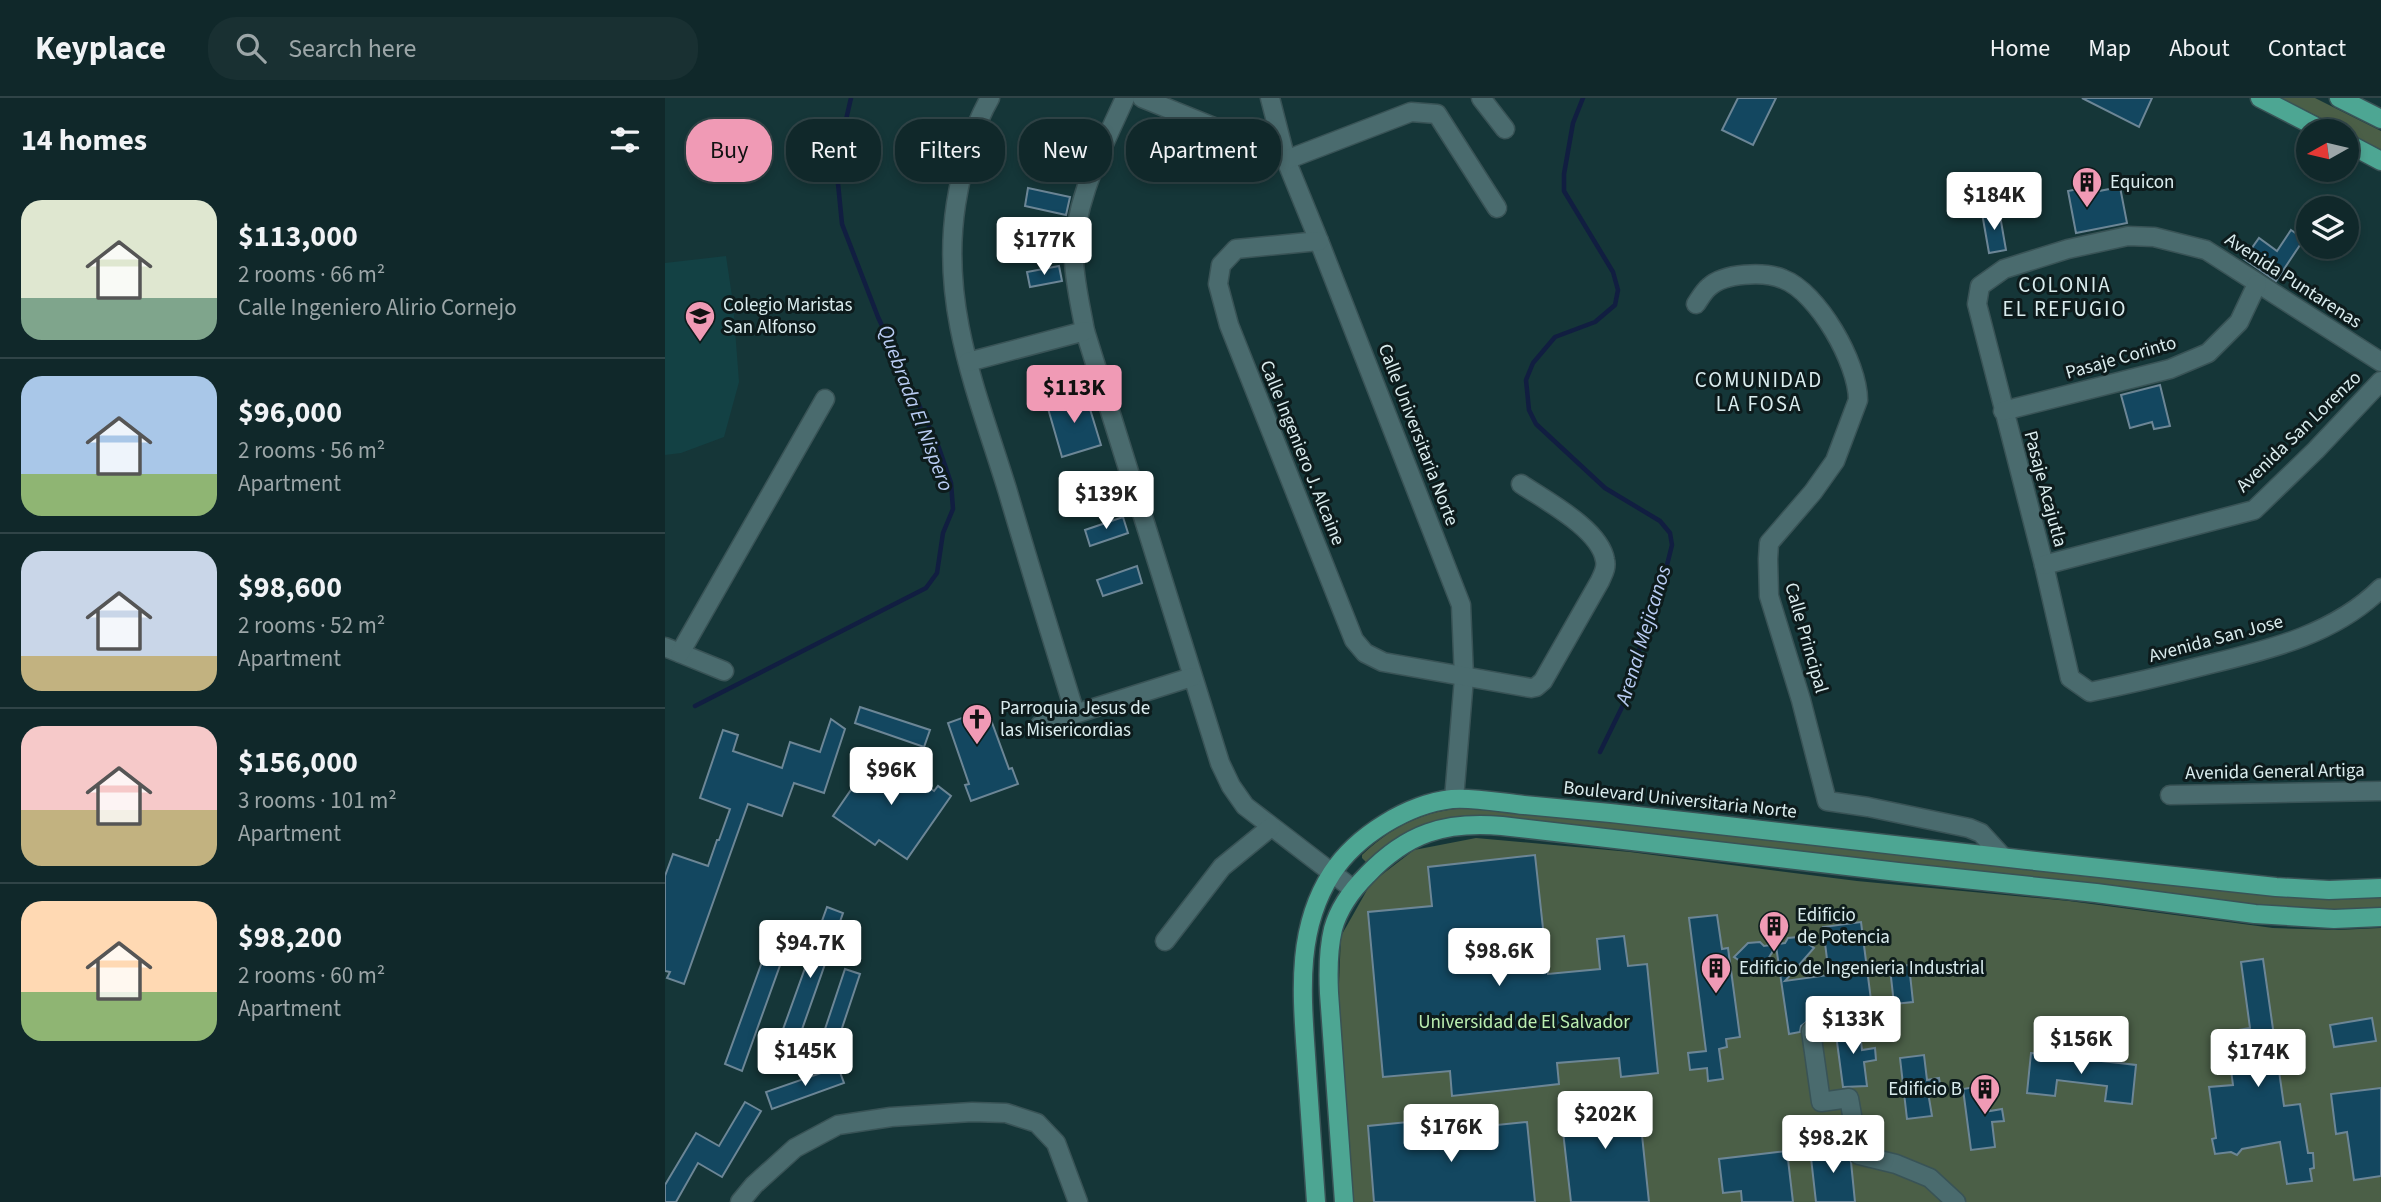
<!DOCTYPE html>
<meta charset="utf-8">
<style>
:root{--surface:#10282a;--page:#193032;--text:#f1f3f6;--muted:#9ca6a8;--line:#304447;--accent:#f09ab5}
body{margin:0;font-family:"Source Sans 3",sans-serif;background:var(--page);color:var(--text);height:100vh;display:flex;flex-direction:column;font-size:26px;white-space:nowrap}
*{box-sizing:border-box;margin:0}
p{font-size:23px;color:var(--muted)}
.icon{flex:none;width:38px;height:38px;fill:none;stroke:currentColor;stroke-width:2;stroke-linecap:round;stroke-linejoin:round}
.map{position:relative;flex:1;overflow:hidden}
.sheet{display:flex;flex-direction:column;background:var(--surface);width:665px}
.sheet>*{flex:none}
.banner{position:absolute;left:21px;top:21px;width:665px;height:63px;display:flex;gap:14px}
.needle{width:46px;rotate:262deg}
.controls{position:absolute;left:1631px;top:21px;display:grid;gap:14px}
.controls a{display:grid;place-items:center;width:63px;height:63px;border-radius:50%;background:var(--surface);box-shadow:0 4px 10px #0003,0 0 0 2px var(--line);font-size:35px}
.price{position:absolute;translate:-50% -60px;padding:0 16px;border-radius:7px;background:#fff;color:#222;font-size:23px;line-height:46px;filter:drop-shadow(0 2px 4px #0008)}
.price::after{content:'';position:absolute;left:50%;top:42px;width:21px;height:16px;margin-left:-10px;background:inherit;clip-path:polygon(0 0,100% 0,50% 100%)}
.price.current{background:var(--accent);color:#111}
ul{padding:0;list-style:none}
li{display:flex;align-items:center;gap:21px;height:175px;padding:0 21px}
li+li{border-top:2px solid var(--line)}
li span{display:grid;place-items:center;flex:none;width:196px;height:140px;border-radius:21px;color:#555}
li>.icon{margin-inline-start:auto}
span .icon{width:84px;height:84px;fill:#fffc;stroke-width:1}
li b{font-size:30px}
h2{display:flex;justify-content:space-between;align-items:center;height:84px;padding:0 21px;font-size:30px}
.chip{padding:0 24px;border-radius:28px;background:var(--surface);box-shadow:0 4px 10px #0003,0 0 0 2px var(--line);font-size:24px;line-height:63px}
.chip.current{background:var(--accent);color:#111}
header{display:flex;align-items:center;gap:42px;box-sizing:border-box;height:98px;padding:0 35px;background:var(--surface);border-bottom:2px solid var(--line)}
header strong{font-size:33px}
nav{display:flex;gap:38px;margin-inline-start:auto;font-size:24px}
.search{width:490px;height:63px;background:var(--page);display:flex;align-items:center;gap:18px;box-sizing:border-box;padding:0 24px;border-radius:28px;color:var(--muted);font-size:26px}
main{display:flex;flex:1;min-height:0}
.map>svg:first-child{display:block}
.built{fill:#134144}
.green{fill:#4b5f47}
.lines{fill:none;stroke-linecap:round;stroke-linejoin:round}
.stream{stroke:#111e41;stroke-width:4.5}
.building{fill:#134760;stroke:#6c8696;stroke-width:2}
.minor-casing{stroke:#395356;stroke-width:21}
.major-casing{stroke:#395356;stroke-width:21}
.minor{stroke:#4a6b6e;stroke-width:18}
.major{stroke:#4da693;stroke-width:18}
.labels{text-anchor:middle;dominant-baseline:central;stroke-width:6;stroke-linejoin:round;paint-order:stroke}
.poi-label{font-size:19px;fill:#daecee;stroke:#0d1b1c;text-anchor:start}
.street-label{font-size:19px;fill:#daecee;stroke:#0d1b1c}
.park-label{font-size:19px;fill:#bbeeb1;stroke:#0d1b1c}
.neighbourhood-label{font-size:21px;letter-spacing:2px;fill:#daecee;stroke:#0d1b1c}
.water-label{font-size:21px;font-style:italic;fill:#b9ccf3;stroke:#0d1b1c}
</style>
<header>
<strong>Keyplace</strong>
<div class="search"><svg class="icon" aria-label="search" viewBox="0 0 24 24"><circle cx="10" cy="10" r="6"/><path d="M15 15l6 6"/></svg>Search here</div>
<nav><a>Home</a><a>Map</a><a>About</a><a>Contact</a></nav>
</header>
<main>
<section class="sheet">
<h2>14 homes<svg class="icon" aria-label="filters" viewBox="0 0 24 24"><path d="M4 7h16M4 17h16"/><circle cx="9" cy="7" r="2"/><circle cx="15" cy="17" r="2"/></svg></h2>
<ul>
<li><span style="background:linear-gradient(#dfe7d0 70%,#7fa58c 0)"><svg class="icon" aria-label="home" viewBox="0 0 24 24"><path d="M3 11l9-7 9 7M6 9v11h12V9"/></svg></span><div><b>$113,000</b><p>2 rooms · 66 m²</p><p>Calle Ingeniero Alirio Cornejo</p></div></li>
<li><span style="background:linear-gradient(#a9c7e8 70%,#8fb573 0)"><svg class="icon" aria-label="home" viewBox="0 0 24 24"><path d="M3 11l9-7 9 7M6 9v11h12V9"/></svg></span><div><b>$96,000</b><p>2 rooms · 56 m²</p><p>Apartment</p></div></li>
<li><span style="background:linear-gradient(#c9d6e8 75%,#c2b280 0)"><svg class="icon" aria-label="home" viewBox="0 0 24 24"><path d="M3 11l9-7 9 7M6 9v11h12V9"/></svg></span><div><b>$98,600</b><p>2 rooms · 52 m²</p><p>Apartment</p></div></li>
<li><span style="background:linear-gradient(#f6c9c9 60%,#c2b280 0)"><svg class="icon" aria-label="home" viewBox="0 0 24 24"><path d="M3 11l9-7 9 7M6 9v11h12V9"/></svg></span><div><b>$156,000</b><p>3 rooms · 101 m²</p><p>Apartment</p></div></li>
<li><span style="background:linear-gradient(#ffd9b3 65%,#8fb573 0)"><svg class="icon" aria-label="home" viewBox="0 0 24 24"><path d="M3 11l9-7 9 7M6 9v11h12V9"/></svg></span><div><b>$98,200</b><p>2 rooms · 60 m²</p><p>Apartment</p></div></li>
</ul>
</section>
<div class="map">
<svg width="1716" height="1104" viewBox="0 0 1716 1104">
<rect width="100%" height="100%" fill="#153638"/>
<!-- built -->
<path class="built" d="M61,158L68,205L74,284L59,339L16,355L0,357V165Z"/>
<!-- green -->
<g class="green">
<path d="M1616,0H1650L1716,33V54L1682,33Z"/>
<path d="M812,709L1013,729L1644,801L1716,799V810L1670,813L1625,811L819,721L703,766L697,760V757C732,724 765,711 812,709Z"/>
<path d="M811,740L965,754L1192,783L1404,803L1608,830L1673,832L1716,830V1104H688L673,909L676,838L706,785L749,752Z"/>
</g>
<g class="lines">
<!-- stream -->
<g class="stream">
<path d="M918,0L908,25L899,76V93L948,174L953,192L950,207L930,224L890,239L868,265L861,282L864,312L871,326L940,390L995,423L1005,435L1007,447L1002,467L992,488L960,603L935,654"/>
<path d="M30,608L261,490L272,475L278,435L288,411L286,385L274,350L213,219L177,126L171,65L186,0"/>
</g>
</g>
<!-- building -->
<g class="building">
<path d="M1073,0H1111L1088,47L1057,32Z"/>
<path d="M1417,0H1487L1474,29Z"/>
<path d="M1433,87L1434,93L1455,89L1462,125L1411,135L1403,93Z"/>
<path d="M363,90L405,99L401,117L360,108Z"/>
<path d="M1334,112L1341,152L1324,155L1317,115Z"/>
<path d="M1626,132L1639,141L1611,183L1579,161L1594,140L1612,153Z"/>
<path d="M394,168L397,183L365,189L362,174Z"/>
<path d="M1495,287L1505,328L1489,331L1487,324L1465,330L1456,297Z"/>
<path d="M422,294L427,310L425,311L436,347L397,359L382,307Z"/>
<path d="M458,419L463,435L425,448L420,432Z"/>
<path d="M472,468L477,485L438,498L432,482Z"/>
<path d="M195,609L265,632L259,649L190,625Z"/>
<path d="M322,611L344,671L347,670L353,686L306,703L300,687L304,686L283,625Z"/>
<path d="M166,621L180,631L159,695L129,685L117,718L83,706L19,886L2,880L5,874L0,873V778L8,756L43,768L52,742H54L65,711L35,700L58,632L73,637L68,653L117,670L125,644L155,654Z"/>
<path d="M212,654L269,693L273,688L286,698L242,761L214,742L210,747L168,718Z"/>
<path d="M870,757L883,876L935,871L932,841L959,838L963,868L982,866L993,975L956,979L954,960L892,965L894,986L787,998L785,973L718,979L703,814L767,808L763,769Z"/>
<path d="M162,809L178,815L129,954L112,948Z"/>
<path d="M1052,817L1057,851L1063,850L1075,939L1061,941L1062,949L1054,951L1058,981L1043,983L1042,970L1025,972L1023,955L1041,953L1024,820Z"/>
<path d="M1196,824L1206,902L1153,909L1156,928L1151,923L1144,922L1136,928L1135,934L1124,936L1111,848L1098,869L1086,870L1069,859L1083,845L1095,844L1099,848L1120,845L1123,840L1133,839L1149,850L1120,883L1164,877L1158,829Z"/>
<path d="M110,828L127,834L77,973L60,966Z"/>
<path d="M1598,861L1619,1008L1635,1006L1643,1055H1648L1649,1070L1645,1071L1647,1083L1622,1086L1615,1044L1577,1051L1572,1057L1566,1054L1550,1056L1547,1041L1551,1040L1544,989L1568,987L1561,934L1585,930L1576,864Z"/>
<path d="M1244,867L1248,904L1229,906L1225,870Z"/>
<path d="M180,871L195,876L172,945L157,940Z"/>
<path d="M1707,920L1711,943L1669,949L1665,927Z"/>
<path d="M1194,926L1197,952L1210,950L1211,962L1199,964L1202,988L1178,989L1170,929Z"/>
<path d="M1366,955L1471,967L1467,1006L1440,1003L1442,988L1392,982L1390,998L1362,995Z"/>
<path d="M1259,957L1262,982L1274,980L1276,992L1263,994L1267,1018L1242,1021L1235,960Z"/>
<path d="M173,969L179,985L107,1011L101,994Z"/>
<path d="M1322,987L1325,1013L1337,1011L1339,1023L1327,1024L1330,1049L1306,1052L1298,991Z"/>
<path d="M1716,990V1078L1689,1082L1682,1034L1671,1036L1666,996Z"/>
<path d="M973,999L984,1104H906L895,1007Z"/>
<path d="M80,1004L96,1013L57,1079L33,1065L11,1104H0V1087L31,1035L54,1048Z"/>
<path d="M753,1023L754,1035L862,1024L870,1104H709L703,1028Z"/>
<path d="M1181,1047L1186,1064L1190,1104H1151L1145,1051Z"/>
<path d="M1122,1053L1128,1104H1077L1076,1093L1058,1095L1054,1061Z"/>
</g>
<g class="lines">
<!-- minor casing -->
<g class="minor-casing">
<g id="minor">
<path d="M325,0C306,33 297,69 291,106C275,209 312,294 342,391C364,466 387,541 410,615"/>
<path d="M460,0C437,51 407,106 409,163C410,186 416,210 420,233L555,665L566,688L580,708L688,791"/>
<path d="M477,0L576,40"/>
<path d="M605,0L621,62L654,143L796,507L799,580L789,701"/>
<path d="M816,0L840,31"/>
<path d="M621,62L746,14L772,16L832,110"/>
<path d="M654,143L571,151L556,167L553,186L564,227L689,542L700,555L718,564L866,590L871,589L878,583L935,483C938,476 942,470 940,462C935,431 881,403 856,386"/>
<path d="M1031,206C1035,200 1039,193 1044,189C1059,175 1099,173 1118,181C1153,194 1193,265 1193,302L1170,363L1148,394L1104,445L1103,461L1104,498L1136,602L1162,703L1203,709L1304,730L1316,735L1338,759"/>
<path d="M303,264L420,233"/>
<path d="M1716,264L1541,152L1489,139L1463,138L1403,151L1339,171L1315,188L1312,206L1379,467L1405,580L1425,594C1464,586 1502,577 1541,567C1602,552 1669,537 1716,490"/>
<path d="M1338,313L1505,271L1543,255L1574,224L1592,186"/>
<path d="M1379,467L1589,412L1651,352L1716,283"/>
<path d="M0,549L59,573"/>
<path d="M15,555L160,301"/>
<path d="M375,627L527,579"/>
<path d="M1505,697L1716,693"/>
<path d="M500,843L557,769L606,729"/>
<path d="M1146,933L1156,1004L1184,1000L1194,1057L1231,1066L1265,1080L1291,1104"/>
<path d="M75,1104L89,1087L130,1050L173,1027L226,1019L307,1014L341,1015L372,1025L391,1045L413,1104"/>
</g>
</g>
<!-- major casing -->
<g class="major-casing">
<g id="major">
<path d="M1595,0L1659,33"/>
<path d="M1674,0L1716,21"/>
<path d="M1682,45L1716,63"/>
<path d="M651,1104C648,1060 645,1017 642,973C638,905 628,835 667,775C692,737 743,706 787,701C808,699 838,705 859,707C918,712 977,718 1036,725C1228,747 1419,769 1611,789L1664,792L1716,790"/>
<path d="M679,1104L664,895C663,874 663,852 668,831C674,809 687,792 702,777C742,735 780,723 837,728L1233,774L1431,795L1590,816L1669,821L1716,819"/>
</g>
</g>
<!-- minor -->
<use href="#minor" class="minor"/>
<!-- major -->
<use href="#major" class="major"/>
</g>
<!-- icons -->
<defs>
<g id="building-pin" transform="scale(1.575)"><path d="M0 17L-7.5 6A9.5 9.5 0 1 1 7.5 6Z" fill="#f09ab5" stroke="#0d1b1c"/><path d="M-4-6H4V6H1V3H-1V6H-4ZM-2.5-4.3h1.7v1.8h-1.7ZM.8-4.3h1.7v1.8H.8ZM-2.5-1h1.7V.8h-1.7ZM.8-1h1.7V.8H.8Z" fill="#111"/></g>
<g id="school-pin" transform="scale(1.575)"><path d="M0 17L-7.5 6A9.5 9.5 0 1 1 7.5 6Z" fill="#f09ab5" stroke="#0d1b1c"/><path d="M0-5L7-2L0 1L-7-2ZM-4 1L0 2.5L4 1V4Q0 6-4 4Z" fill="#111"/></g>
<g id="church-pin" transform="scale(1.575)"><path d="M0 17L-7.5 6A9.5 9.5 0 1 1 7.5 6Z" fill="#f09ab5" stroke="#0d1b1c"/><path d="M-1.2-6h2.4v3.5h3.3v2.4h-3.3V6h-2.4V-.1h-3.3v-2.4h3.3Z" fill="#111"/></g>
</defs>
<g fill-rule="evenodd">
<use href="#building-pin" x="1422" y="84"/>
<use href="#school-pin" x="35" y="218"/>
<use href="#church-pin" x="312" y="621"/>
<use href="#building-pin" x="1109" y="828"/>
<use href="#building-pin" x="1051" y="870"/>
<use href="#building-pin" x="1320" y="991"/>
</g>
<g class="labels">
<!-- poi labels -->
<g class="poi-label">
<text x="1445" y="84">Equicon</text>
<text x="58" y="207">Colegio Maristas<tspan x="58" dy="22">San Alfonso</tspan></text>
<text x="335" y="610">Parroquia Jesus de<tspan x="335" dy="22">las Misericordias</tspan></text>
<text x="1132" y="817">Edificio<tspan x="1132" dy="22">de Potencia</tspan></text>
<text x="1074" y="870">Edificio de Ingenieria Industrial</text>
<text x="1297" y="991" text-anchor="end">Edificio B</text>
</g>
<!-- street labels -->
<g class="street-label">
<text transform="translate(1628 183) rotate(33)">Avenida Puntarenas</text>
<text transform="translate(1456 260) rotate(-16)">Pasaje Corinto</text>
<text transform="translate(1634 334) rotate(-44)">Avenida San Lorenzo</text>
<text transform="translate(753 337) rotate(69)">Calle Universitaria Norte</text>
<text transform="translate(637 355) rotate(68)">Calle Ingeniero J. Alcaine</text>
<text transform="translate(1380 391) rotate(75)">Pasaje Acajutla</text>
<text transform="translate(1141 540) rotate(74)">Calle Principal</text>
<text transform="translate(1551 541) rotate(-15)">Avenida San Jose</text>
<text transform="translate(1610 674) rotate(-1)">Avenida General Artiga</text>
<text transform="translate(1015 702) rotate(6)">Boulevard Universitaria Norte</text>
</g>
<!-- park labels -->
<g class="park-label">
<text x="859" y="924">Universidad de El Salvador</text>
</g>
<!-- neighbourhood labels -->
<g class="neighbourhood-label">
<text x="1400" y="187">COLONIA<tspan x="1400" dy="24">EL REFUGIO</tspan></text>
<text x="1094" y="282">COMUNIDAD<tspan x="1094" dy="24">LA FOSA</tspan></text>
</g>
<!-- water labels -->
<g class="water-label">
<text transform="translate(251 310) rotate(69)">Quebrada El Nispero</text>
<text transform="translate(978 537) rotate(-73)">Arenal Mejicanos</text>
</g>
</g>
</svg>
<div class="controls">
<a><svg class="needle" viewBox="-14 -14 28 28"><path d="M0-13l5 13h-10z" fill="#e53935"/><path d="M0 13l5-13h-10z" fill="#9ca6a8"/></svg></a>
<a><svg class="icon" aria-label="layers" viewBox="0 0 24 24"><path d="M12 4l9 5-9 5-9-5zM3 14l9 5 9-5"/></svg></a>
</div>
<b class="price" style="left:1329px;top:134px">$184K</b>
<b class="price" style="left:379px;top:179px">$177K</b>
<b class="price current" style="left:409px;top:327px">$113K</b>
<b class="price" style="left:441px;top:433px">$139K</b>
<b class="price" style="left:226px;top:709px">$96K</b>
<b class="price" style="left:145px;top:882px">$94.7K</b>
<b class="price" style="left:834px;top:890px">$98.6K</b>
<b class="price" style="left:1188px;top:958px">$133K</b>
<b class="price" style="left:1416px;top:978px">$156K</b>
<b class="price" style="left:140px;top:990px">$145K</b>
<b class="price" style="left:1593px;top:991px">$174K</b>
<b class="price" style="left:940px;top:1053px">$202K</b>
<b class="price" style="left:786px;top:1066px">$176K</b>
<b class="price" style="left:1168px;top:1077px">$98.2K</b>
<div class="banner">
<a class="chip current">Buy</a>
<a class="chip">Rent</a>
<a class="chip">Filters</a>
<a class="chip">New</a>
<a class="chip">Apartment</a>
</div>
</div>
</main>
